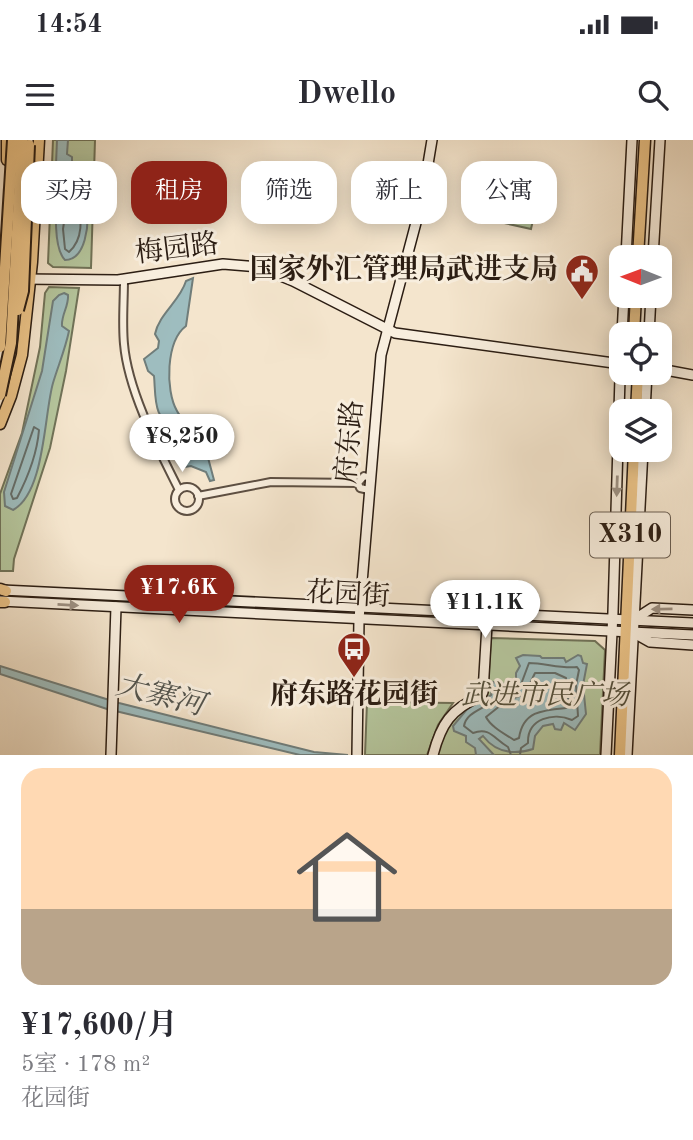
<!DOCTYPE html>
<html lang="zh">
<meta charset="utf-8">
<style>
:root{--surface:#fff;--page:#f7f7f7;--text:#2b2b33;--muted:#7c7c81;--accent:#8f2418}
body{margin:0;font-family:"Old Standard TT","Noto Serif SC",serif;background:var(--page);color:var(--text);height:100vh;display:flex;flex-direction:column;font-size:26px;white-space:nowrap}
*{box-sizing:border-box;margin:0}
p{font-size:23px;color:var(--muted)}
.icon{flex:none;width:38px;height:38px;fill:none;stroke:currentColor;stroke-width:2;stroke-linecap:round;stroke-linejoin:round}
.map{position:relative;height:615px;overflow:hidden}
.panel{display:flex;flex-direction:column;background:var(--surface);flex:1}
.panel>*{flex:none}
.guide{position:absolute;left:21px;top:21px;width:651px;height:63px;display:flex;gap:14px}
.needle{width:46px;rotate:271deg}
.controls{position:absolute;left:609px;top:105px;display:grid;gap:14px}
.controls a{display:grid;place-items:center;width:63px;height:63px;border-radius:14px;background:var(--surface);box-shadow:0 4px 18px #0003;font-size:35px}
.price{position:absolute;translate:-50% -60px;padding:0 16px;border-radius:24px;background:#fff;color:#222;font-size:23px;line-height:46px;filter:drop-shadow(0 2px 4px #0008)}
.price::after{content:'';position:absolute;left:50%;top:42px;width:21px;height:16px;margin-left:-10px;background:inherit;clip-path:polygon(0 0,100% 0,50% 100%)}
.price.on{background:var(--accent);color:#fff}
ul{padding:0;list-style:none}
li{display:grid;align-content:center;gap:14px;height:371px;padding:0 21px}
li span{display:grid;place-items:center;height:217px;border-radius:21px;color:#555}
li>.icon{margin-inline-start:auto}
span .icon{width:126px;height:126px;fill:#fffc;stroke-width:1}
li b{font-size:30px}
.pill{padding:0 24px;border-radius:21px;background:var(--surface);box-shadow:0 4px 18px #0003;font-size:24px;line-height:63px}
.pill.on{background:var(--accent);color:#fff}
.status{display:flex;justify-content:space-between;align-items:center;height:49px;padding:0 35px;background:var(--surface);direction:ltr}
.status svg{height:19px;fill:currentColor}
header{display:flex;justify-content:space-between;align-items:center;height:91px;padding:0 21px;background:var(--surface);font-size:32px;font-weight:600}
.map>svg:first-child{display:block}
.green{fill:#b5c69d;stroke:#707258;stroke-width:2}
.water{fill:#9ebdbf;stroke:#707d7a;stroke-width:2}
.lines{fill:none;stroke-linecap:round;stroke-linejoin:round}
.shore{stroke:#646d69;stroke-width:2}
.street-casing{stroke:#5d4f42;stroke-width:10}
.secondary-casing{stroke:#2b1d13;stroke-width:12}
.primary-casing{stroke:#2b1d13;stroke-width:13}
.street{stroke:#f8eede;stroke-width:6}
.secondary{stroke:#f8eede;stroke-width:9}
.primary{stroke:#eac286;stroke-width:10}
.highway-bridge-casing{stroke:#2b1d13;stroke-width:14;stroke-linecap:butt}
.highway-bridge{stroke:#eac286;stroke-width:10}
.oneway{fill:#9c9083}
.labels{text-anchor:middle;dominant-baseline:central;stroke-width:6;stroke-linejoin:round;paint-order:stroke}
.shield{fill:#f8eede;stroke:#685c50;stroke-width:2}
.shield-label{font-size:26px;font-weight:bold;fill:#2b1d13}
.street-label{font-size:28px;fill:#2b1d13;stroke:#f8eede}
.poi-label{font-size:28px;font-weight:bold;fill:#2b1d13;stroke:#f8eede;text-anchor:end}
.park-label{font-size:28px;font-style:italic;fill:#54503c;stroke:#f8eede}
.water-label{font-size:30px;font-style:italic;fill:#53554f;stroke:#f8eede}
</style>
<div class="status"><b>14:54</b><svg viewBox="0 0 49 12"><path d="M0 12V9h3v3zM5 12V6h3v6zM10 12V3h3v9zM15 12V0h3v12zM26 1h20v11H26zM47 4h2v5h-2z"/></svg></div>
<header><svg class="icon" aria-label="menu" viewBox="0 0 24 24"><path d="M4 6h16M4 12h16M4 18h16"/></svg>Dwello<svg class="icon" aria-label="search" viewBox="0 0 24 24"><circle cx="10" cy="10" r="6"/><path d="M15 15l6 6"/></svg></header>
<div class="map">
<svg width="693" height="615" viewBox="0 0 693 615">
<rect width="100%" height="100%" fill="#f4e5cd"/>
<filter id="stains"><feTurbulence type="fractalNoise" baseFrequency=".00286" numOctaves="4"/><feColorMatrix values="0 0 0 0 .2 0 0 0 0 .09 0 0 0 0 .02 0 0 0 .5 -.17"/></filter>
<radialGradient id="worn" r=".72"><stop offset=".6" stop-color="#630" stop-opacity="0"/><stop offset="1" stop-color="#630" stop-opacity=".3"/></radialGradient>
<!-- green -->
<g class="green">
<path d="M53,0H95L91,128L53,127L48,123Z"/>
<path d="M508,65L535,71L531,89L504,83Z"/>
<path d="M49,147L79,148L66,231L50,308L14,419L13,431H0V354L22,293L40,207L45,153Z"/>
<path d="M491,498L595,501L605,510L600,615H436L448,582L485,553L488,547Z"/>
<path d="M367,562L453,563L438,585L427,615H365Z"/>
</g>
<!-- water -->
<g class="water">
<path d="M57,0H68L67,14L72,17V27L68,31L69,39L59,50L56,24Z"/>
<path d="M71,40L81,46C83,53 87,61 87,68C89,84 86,120 65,120C54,109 54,68 60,53C62,49 68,44 71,40Z"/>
<path d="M193,138L186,186C166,201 165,250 177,271C181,279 191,286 199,289L203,312L207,314L214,340L210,341L206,332L191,326L185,327L180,316L181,302L190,308L193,303L190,300H181L178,289C152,281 156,256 154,236L148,231L144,219L158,208L159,201L155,194C159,174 180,161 186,141Z"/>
<path d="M64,153L68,155C69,166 61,175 62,186L69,191C65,210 58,226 53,243C44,274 45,353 13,370L5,366L4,352L42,231L53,161L59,155Z"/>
<path d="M523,515L540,516L542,518H564L566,522L578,515L581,516L583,523L587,524L583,545L586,574L575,590L564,583L561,590L555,589L553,584L543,586L535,596L533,609C514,615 496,613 483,596L479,599L494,615H476L475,608L466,602V596L454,591L453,586L468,568L491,555L493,542L511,545V542H516V533L520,526L516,518Z"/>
<path d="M0,526L119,563L314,612L348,615H300L107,569L0,534Z"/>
</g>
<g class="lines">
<!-- shore -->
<g class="shore">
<path d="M69,49L75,51C81,70 86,97 69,112L65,109L63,89Z"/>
<path d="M34,287L39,290C37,314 28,337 17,358L13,359L11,354Z"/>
<path d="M535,533H555L566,538L569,566L566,568C543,570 523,571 519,598L514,600C505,594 491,587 486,577L506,561L525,554Z"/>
<path d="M511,615L508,607C493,598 490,587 473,593L464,586C467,569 491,569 501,552L511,551L520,547L529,523C545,523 561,529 577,527L579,530L576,545L578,576L572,580C554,572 527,578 528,603L521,608L520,615"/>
</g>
<!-- street casing -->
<g class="street-casing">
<g id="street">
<path d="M124,139C124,161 122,183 124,204C128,251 158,308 179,350"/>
<circle cx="187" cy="359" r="12"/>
<path d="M369,350L360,348L358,343L364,336L370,338"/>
<path d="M198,356L271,342L358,343"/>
</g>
</g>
<!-- secondary casing -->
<g class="secondary-casing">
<g id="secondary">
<path d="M626,117L632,0"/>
<path d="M653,117L660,0"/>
<path d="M23,139L118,140L223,124L259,127L293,141L395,193L621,224"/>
<path d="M622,194L624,156"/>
<path d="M649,194L651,156"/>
<path d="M660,229L693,235"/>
<path d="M645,271L647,233"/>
<path d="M2,450L693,483"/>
<path d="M0,461L693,495"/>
<path d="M635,479L652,468L693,470"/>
<path d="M634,493L650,502L693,505"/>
<path d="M111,615L116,467"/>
<path d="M357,615L359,479L381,215L422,60L432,0"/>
<path d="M433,615C441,584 451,569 481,556L483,552L487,485"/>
<path d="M606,615L613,472L621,204"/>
<path d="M627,615L643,310"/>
</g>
</g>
<!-- primary casing -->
<g class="primary-casing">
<g id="primary">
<path d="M7,20V0"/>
<path d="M638,117L645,0"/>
<path d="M634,194L636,156"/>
<path d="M636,271L638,233"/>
<path d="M0,284L11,256L22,215L32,122L39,0"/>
<path d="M0,449L6,451"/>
<path d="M0,462H5"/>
<path d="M620,615L634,310"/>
</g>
</g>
<!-- street -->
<use href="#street" class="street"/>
<!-- secondary -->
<use href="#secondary" class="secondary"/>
<!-- primary -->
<use href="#primary" class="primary"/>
<!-- highway-bridge casing -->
<g class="highway-bridge-casing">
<g id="highway-bridge">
<path d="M18,170L23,151L29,5"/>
<path d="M0,207L13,0"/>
<path d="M0,255L11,203L22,0"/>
</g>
</g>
<!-- highway-bridge -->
<use href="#highway-bridge" class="highway-bridge"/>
</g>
<!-- one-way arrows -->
<defs><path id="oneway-solid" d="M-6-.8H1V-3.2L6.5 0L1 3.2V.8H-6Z" transform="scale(1.75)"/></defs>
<g class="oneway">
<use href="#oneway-solid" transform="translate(617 346) rotate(92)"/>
<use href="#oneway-solid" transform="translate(68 465) rotate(3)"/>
<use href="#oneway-solid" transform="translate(662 469) rotate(179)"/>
</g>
<!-- icons -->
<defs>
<g id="civic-pin" transform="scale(1.75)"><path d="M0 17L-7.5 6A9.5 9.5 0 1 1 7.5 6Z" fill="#8f2418" stroke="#f8eede"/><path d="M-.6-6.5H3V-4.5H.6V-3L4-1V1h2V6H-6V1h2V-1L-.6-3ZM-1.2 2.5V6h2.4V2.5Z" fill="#fff"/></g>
<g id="bus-pin" transform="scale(1.75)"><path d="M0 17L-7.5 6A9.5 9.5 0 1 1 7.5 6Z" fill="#8f2418" stroke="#f8eede"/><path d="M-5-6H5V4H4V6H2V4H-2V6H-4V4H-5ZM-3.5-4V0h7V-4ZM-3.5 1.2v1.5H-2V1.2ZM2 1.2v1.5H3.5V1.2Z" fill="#fff"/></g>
</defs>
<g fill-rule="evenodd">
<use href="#civic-pin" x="582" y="131"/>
<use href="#bus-pin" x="354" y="509"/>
</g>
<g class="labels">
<!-- shield labels -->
<rect class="shield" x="590" y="372.5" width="80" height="45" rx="5"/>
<g class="shield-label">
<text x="630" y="395">X310</text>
</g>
<!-- street labels -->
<g class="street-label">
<text transform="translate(177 110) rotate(-7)">梅园路</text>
<text transform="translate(351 302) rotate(-85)">府东路</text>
<text transform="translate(348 456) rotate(3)">花园街</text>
</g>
<!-- poi labels -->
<g class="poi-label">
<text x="558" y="131">国家外汇管理局武进支局</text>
<text x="354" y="556" text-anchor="middle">府东路花园街</text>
</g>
<!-- park labels -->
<g class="park-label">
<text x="545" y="557">武进市民广场</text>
</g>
<!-- water labels -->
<g class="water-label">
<text transform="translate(160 556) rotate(14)">大寨河</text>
</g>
</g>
<rect width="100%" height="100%" filter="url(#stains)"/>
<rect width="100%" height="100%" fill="url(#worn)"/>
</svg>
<div class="controls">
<a><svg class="needle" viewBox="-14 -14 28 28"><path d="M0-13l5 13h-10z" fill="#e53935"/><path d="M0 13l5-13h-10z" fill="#7c7c81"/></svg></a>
<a><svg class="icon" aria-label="locate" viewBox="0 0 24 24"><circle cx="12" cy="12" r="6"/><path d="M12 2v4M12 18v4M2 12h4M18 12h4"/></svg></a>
<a><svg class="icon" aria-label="layers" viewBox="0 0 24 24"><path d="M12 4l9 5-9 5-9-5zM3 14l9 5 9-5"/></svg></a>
</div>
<b class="price" style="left:182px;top:334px">¥8,250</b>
<b class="price on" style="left:179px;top:485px">¥17.6K</b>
<b class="price" style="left:485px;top:500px">¥11.1K</b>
<div class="guide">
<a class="pill">买房</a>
<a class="pill on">租房</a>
<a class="pill">筛选</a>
<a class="pill">新上</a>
<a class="pill">公寓</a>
</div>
</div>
<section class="panel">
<ul>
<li><span style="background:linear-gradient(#ffd9b3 65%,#b9a48a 0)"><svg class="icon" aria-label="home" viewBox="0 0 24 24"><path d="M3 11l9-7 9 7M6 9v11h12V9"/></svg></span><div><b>¥17,600/月</b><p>5室 · 178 m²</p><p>花园街</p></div></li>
</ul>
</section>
